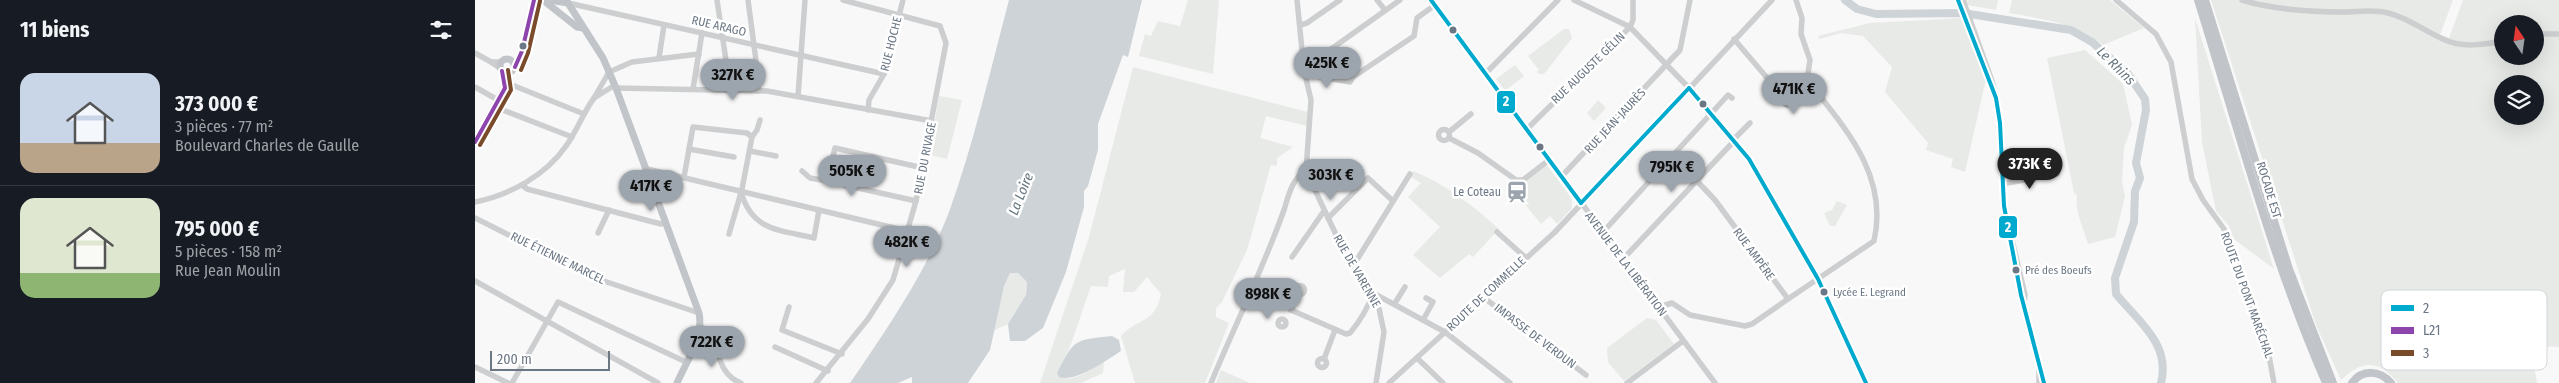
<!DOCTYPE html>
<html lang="fr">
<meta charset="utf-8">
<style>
:root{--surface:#171b24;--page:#20242c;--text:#f1f3f6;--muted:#9ea1a6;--line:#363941;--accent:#9ca4ad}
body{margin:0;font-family:"Fira Sans Condensed",sans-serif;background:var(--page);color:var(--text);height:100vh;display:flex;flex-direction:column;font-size:19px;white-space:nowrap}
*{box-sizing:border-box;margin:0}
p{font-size:16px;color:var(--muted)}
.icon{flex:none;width:28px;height:28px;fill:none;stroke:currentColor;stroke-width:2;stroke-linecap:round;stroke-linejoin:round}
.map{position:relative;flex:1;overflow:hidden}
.sheet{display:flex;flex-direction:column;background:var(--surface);width:475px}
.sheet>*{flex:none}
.needle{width:32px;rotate:347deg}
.fabs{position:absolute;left:2019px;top:15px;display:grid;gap:10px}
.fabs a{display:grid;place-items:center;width:50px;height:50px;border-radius:50%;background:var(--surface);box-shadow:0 5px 20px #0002;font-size:25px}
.scale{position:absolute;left:15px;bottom:12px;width:120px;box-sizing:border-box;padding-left:5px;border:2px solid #6b7785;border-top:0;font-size:14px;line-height:18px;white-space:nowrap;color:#6b7785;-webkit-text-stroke:4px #fff;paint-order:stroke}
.price{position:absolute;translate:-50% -42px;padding:0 11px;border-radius:18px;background:var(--accent);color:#111;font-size:16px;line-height:32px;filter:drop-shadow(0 1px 2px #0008)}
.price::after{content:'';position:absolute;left:50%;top:30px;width:15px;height:11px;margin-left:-8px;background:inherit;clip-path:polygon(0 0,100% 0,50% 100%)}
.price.current{background:#222;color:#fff}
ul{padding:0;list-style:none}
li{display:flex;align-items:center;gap:15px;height:125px;padding:0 20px}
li+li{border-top:1px solid var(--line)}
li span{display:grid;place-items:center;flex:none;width:140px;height:100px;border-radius:15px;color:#555}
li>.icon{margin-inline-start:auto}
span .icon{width:60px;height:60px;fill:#fffc;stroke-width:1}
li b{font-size:21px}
h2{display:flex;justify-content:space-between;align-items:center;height:60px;padding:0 20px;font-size:21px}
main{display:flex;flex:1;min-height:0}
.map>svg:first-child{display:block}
.green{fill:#e7eae6;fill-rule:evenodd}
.water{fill:#cdd3d7}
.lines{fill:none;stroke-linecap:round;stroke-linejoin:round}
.river{stroke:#cdd3d7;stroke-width:8}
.minor{stroke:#cdcecf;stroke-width:5.5}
.major{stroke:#c1c5c9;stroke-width:7}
.highway{stroke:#c1c5c9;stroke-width:8}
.bus-1-casing{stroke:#fff;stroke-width:8}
.bus-2-casing{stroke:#fff;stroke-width:8}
.bus-3-casing{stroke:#fff;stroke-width:8}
.bus-1{stroke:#00a9ce;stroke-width:4}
.bus-2{stroke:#8e44ad;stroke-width:4}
.bus-3{stroke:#7a4b2a;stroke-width:4}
.bus-dot{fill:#6b7785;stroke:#fff;stroke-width:2}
.labels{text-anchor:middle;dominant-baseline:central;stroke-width:5;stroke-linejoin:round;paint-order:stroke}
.bus-label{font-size:11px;fill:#6b7785;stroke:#fff;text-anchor:start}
.street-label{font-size:12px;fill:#6b7785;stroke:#fff}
.poi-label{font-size:12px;fill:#6b7785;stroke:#fff;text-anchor:end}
.water-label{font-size:14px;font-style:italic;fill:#677780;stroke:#fff}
.key{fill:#fff;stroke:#d3d6da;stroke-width:1}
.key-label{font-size:14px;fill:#6b7785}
.line-badge{stroke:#fff;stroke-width:2}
.badge-label{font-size:14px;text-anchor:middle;font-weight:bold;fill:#fff}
</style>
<main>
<section class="sheet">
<h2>11 biens<svg class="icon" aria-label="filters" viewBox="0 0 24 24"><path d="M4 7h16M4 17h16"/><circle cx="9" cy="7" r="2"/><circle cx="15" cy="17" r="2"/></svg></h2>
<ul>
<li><span style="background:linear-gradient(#c9d6e8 70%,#b9a48a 0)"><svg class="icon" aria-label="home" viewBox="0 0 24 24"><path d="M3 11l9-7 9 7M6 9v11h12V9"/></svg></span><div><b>373 000 €</b><p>3 pièces · 77 m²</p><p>Boulevard Charles de Gaulle</p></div></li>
<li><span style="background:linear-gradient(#dfe7d0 75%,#8fb573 0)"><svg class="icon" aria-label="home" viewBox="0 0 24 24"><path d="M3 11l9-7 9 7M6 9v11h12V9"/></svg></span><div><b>795 000 €</b><p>5 pièces · 158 m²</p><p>Rue Jean Moulin</p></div></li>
</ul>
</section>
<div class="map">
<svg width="2084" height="383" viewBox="0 0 2084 383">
<rect width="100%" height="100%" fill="#f8f8f8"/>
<!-- green -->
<g class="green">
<path d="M713,0H744L738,74L664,56L670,34L676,36L683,21L705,26Z"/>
<path d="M1491,0H1523L1521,10L1492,5Z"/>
<path d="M1537,0H1635L1669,28L1628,45C1599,22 1570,20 1534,13Z"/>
<path d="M1736,0H1978L1965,35L1974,38L1988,0H2084V347L2061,346L2072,328L2061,313L2044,312L2041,328L2046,347H2056L2062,383H1923C1904,360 1888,359 1866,380L1841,325ZM2028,24H2060V56H2028ZM2028,84H2060V116H2028Z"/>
<path d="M1487,18L1511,79L1490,172L1476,167L1478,159L1451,150L1453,143L1410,92L1417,67L1388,36L1366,33L1344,39L1343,36L1395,23Z"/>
<path d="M1720,18L1799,269L1759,239L1754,226L1741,211L1727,142Z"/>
<path d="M1089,29H1094L1097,38L1069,74H1064L1062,72L1064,70L1053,56Z"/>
<path d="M1610,50L1648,84L1657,125L1649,148L1647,182L1650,196L1640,237L1613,244C1609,228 1599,211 1602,195L1599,193L1572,58Z"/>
<path d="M1040,65L1049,76L1030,91L1021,79Z"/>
<path d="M658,67L833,112L832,126L791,116L785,138L818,147L802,158V166L796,165L772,250L747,302L741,308V317L754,323L730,383H660L646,336C662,318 680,324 686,294L672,277L659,292H648L650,269L634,276L633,287L616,286L595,347L582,373L593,379L604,376L629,361L628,373L606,383H565L614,237Z"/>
<path d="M464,96L487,100L472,159L454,155Z"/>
<path d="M1123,100L1131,108L1119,121L1112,113Z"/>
<path d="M1072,165L1097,199V208L1082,224L1075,216L1066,224L1049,203L1053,198L1045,183Z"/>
<path d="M938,171C972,185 997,205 1024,229L998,257L994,254L965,278L938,255L965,227L933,197L946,183L936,177Z"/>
<path d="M1362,201L1372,205L1360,226H1355L1349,213L1357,210Z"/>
<path d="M535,273H543L552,282L551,295L533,324L518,331L529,286Z"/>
<path d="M1172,318L1181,320L1199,344L1149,381L1133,362L1132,348Z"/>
<path d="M746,370L775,383H741Z"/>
</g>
<!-- water -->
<g class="water">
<path d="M534,0H667L653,57L648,55L623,124V150L613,186L609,191V207L591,272L568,328L550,341H535L533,324L551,295L552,282L543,273H535L529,286L515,350L493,383H437V377L423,383H375C412,329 450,274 474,212C499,143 515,71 534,0Z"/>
<path d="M637,336L644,340L646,351C632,360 600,383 584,377L582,373C599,339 599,340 637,336Z"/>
</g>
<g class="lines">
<!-- river -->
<path class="river" d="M1370,0L1382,9L1401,14L1488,13L1596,30L1617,42L1653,74L1670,99L1671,110L1661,163L1665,178L1660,191L1659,222L1640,278L1641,294C1663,321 1696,344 1686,383"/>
<!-- minor -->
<g class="minor">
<path d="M242,0L253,74L252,90"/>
<path d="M273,0L283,76V91"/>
<path d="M822,0L829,70L836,100L831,171L873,260L898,293L903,304L909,332L901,383"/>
<path d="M902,0L910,10"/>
<path d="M956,0L1240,383"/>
<path d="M1099,0L1155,27L1214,88L1274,159L1343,279L1391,383"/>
<path d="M1483,0L1503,54"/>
<path d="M1488,0L1517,81L1524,110L1529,206L1550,295L1549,303"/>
<path d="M1641,0L1681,34L1696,62L1717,179L1728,200L1749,229L1794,356L1799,383"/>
<path d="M1767,0C1800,10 1833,12 1868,12C1883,12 1899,9 1913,13C1934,18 1949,31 1968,39C1986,48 2008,45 2028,41"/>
<path d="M93,3L409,74"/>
<path d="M825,25L832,23L865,0"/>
<path d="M2060,34H2084"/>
<path d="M1259,39L1311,100"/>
<path d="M0,53L16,62"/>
<path d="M184,58L189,25"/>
<path d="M26,62H16L26,69"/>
<path d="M828,65L835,64L925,0"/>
<path d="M1011,73L1083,0"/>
<path d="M830,74L875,82L878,77L939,36L942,18L960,5"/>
<path d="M32,83L109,114"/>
<path d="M140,85L119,98L134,72L157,62L224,54"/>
<path d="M0,87L23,100"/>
<path d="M141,88L292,91L457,121"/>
<path d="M218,89L227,33"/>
<path d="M323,96L330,0"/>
<circle cx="1313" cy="102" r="3.5"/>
<path d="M20,107L97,137"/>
<path d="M393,110L394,100L409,74L428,0"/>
<path d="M1052,129L1155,27L1158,20V0"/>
<circle cx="969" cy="135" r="5.5"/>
<path d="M974,132L996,114"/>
<path d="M974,138L1003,153L1041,180H1048L1074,160"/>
<path d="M1259,139L1275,123"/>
<path d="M214,149L259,157"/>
<path d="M275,151L301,156"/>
<path d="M172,169L432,231"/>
<path d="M327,171L335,178L352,181"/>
<path d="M209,177L218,127L272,133L277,137"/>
<path d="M1086,177L1205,50L1215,0"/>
<path d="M1222,181L1240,200L1313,299L1399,241C1414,175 1370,128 1332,80L1335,60L1326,34L1327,18L1321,0"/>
<path d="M1527,184L1582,174"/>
<path d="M47,185L52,189L186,224L191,222"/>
<path d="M266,192C277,231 305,230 339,238L344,210"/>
<path d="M441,201L352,181L360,148L448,168"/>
<path d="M0,202C35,195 71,175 91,146C102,131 108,113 119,98"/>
<path d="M0,218L117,277L224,313"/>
<path d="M853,218L893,178L918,201"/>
<path d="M1022,232L1050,257"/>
<path d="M1128,232L1253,95L1257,98"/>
<path d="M123,233L134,210"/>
<path d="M254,234L267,189L277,137L282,130L285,120"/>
<path d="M817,257L849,211"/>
<path d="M1148,259L1260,140"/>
<path d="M876,265L880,263L935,174"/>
<path d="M1542,270L1546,295L1569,383"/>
<path d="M0,281L183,383"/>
<path d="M781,282L799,291L816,310L871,334L875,333C885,321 893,308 898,293"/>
<circle cx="825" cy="290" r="4.5"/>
<path d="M898,293L970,332L1035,383"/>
<path d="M1008,297L1111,375"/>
<path d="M920,303L930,287"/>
<path d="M314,307L307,330L367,354"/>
<path d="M1184,307L1197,303L1215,315L1270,326L1277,324L1313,299"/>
<path d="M816,310L823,294"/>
<circle cx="807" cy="323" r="4"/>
<path d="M948,320L958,302L951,298"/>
<path d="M225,326C246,337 238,373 266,383"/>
<path d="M300,347L353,371"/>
<path d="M942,358L968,383"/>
<circle cx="847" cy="363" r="4.5"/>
<path d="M849,359L860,330"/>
<path d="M0,367L33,383"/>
<path d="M1564,371V383"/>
<path d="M37,383L83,302L211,362"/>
<path d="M341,383L393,319L418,280L441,201L471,43L465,26L368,0"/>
<path d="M736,383C760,325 788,269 809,210C813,197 818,176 831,171"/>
<path d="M914,383L1080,232L1297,0"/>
<path d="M1152,383L1208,341"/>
</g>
<!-- major -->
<g class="major">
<path d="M68,0L102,27L108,28"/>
<path d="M74,0L93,3L128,58L141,88L224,313C229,337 211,362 202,383"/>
<circle cx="32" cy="66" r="7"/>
<path d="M40,67L47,51L59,0"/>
<path d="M0,142L32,83L34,73"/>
</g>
<!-- highway -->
<g class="highway">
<path d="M1723,0C1763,128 1797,260 1851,383"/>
<path d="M1730,0L1814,269L1858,383"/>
<path d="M1877,383C1887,369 1905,370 1916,383"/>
</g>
<!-- bus-1 casing -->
<g class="bus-1-casing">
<g id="bus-1">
<path d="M956,0L1106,203"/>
<path d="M1483,0L1521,98L1525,123L1529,206L1546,295L1569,383"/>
<path d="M1214,88L1274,159L1343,279L1391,383"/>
<path d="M1106,203L1214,88"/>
</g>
</g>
<!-- bus-2 casing -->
<g class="bus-2-casing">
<g id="bus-2">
<path d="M40,67L47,51L59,0"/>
<path d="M0,142L30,88L27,71"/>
</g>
</g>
<!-- bus-3 casing -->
<g class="bus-3-casing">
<g id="bus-3">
<path d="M46,70L53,53L65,1"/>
<path d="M5,145L36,90L33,70"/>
</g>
</g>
<!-- bus-1 -->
<use href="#bus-1" class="bus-1"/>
<!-- bus-2 -->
<use href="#bus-2" class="bus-2"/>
<!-- bus-3 -->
<use href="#bus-3" class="bus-3"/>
</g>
<!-- icons -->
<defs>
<g id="station-bare" transform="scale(1.725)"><path d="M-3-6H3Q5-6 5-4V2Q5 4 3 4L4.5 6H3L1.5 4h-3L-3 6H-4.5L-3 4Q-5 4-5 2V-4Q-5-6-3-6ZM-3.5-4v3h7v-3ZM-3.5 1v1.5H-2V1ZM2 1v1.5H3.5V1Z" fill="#9ca4ad" stroke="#fff" stroke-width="2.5" paint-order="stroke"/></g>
</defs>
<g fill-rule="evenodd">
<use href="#station-bare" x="1042" y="192"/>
</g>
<!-- markers -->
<g class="bus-dot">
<circle cx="978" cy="30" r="4.5"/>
<circle cx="48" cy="46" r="4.5"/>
<circle cx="1228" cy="104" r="4.5"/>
<circle cx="1065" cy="147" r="4.5"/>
<circle cx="1541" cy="270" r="4.5"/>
<circle cx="1349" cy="292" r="4.5"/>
</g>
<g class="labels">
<!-- bus labels -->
<g class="bus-label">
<text x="1550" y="270">Pré des Boeufs</text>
<text x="1358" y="292">Lycée E. Legrand</text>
</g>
<!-- street labels -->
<g class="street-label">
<text transform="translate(244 26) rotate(13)">RUE ARAGO</text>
<text transform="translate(416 44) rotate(-76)">RUE HOCHE</text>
<text transform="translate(1113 68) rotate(-44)">RUE AUGUSTE GÉLIN</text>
<text transform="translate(1140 121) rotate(-47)">RUE JEAN-JAURÈS</text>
<text transform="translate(450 158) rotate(-79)">RUE DU RIVAGE</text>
<text transform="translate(1794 190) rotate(73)">ROCADE EST</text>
<text transform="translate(1279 254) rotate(54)">RUE AMPÈRE</text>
<text transform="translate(83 258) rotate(26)">RUE ÉTIENNE MARCEL</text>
<text transform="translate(1151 264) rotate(53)">AVENUE DE LA LIBÉRATION</text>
<text transform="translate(882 271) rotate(60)">RUE DE VARENNE</text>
<text transform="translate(1011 294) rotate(-43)">ROUTE DE COMMELLE</text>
<text transform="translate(1772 295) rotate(70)">ROUTE DU PONT MARÉCHAL</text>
<text transform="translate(1060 336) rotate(37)">IMPASSE DE VERDUN</text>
</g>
<!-- poi labels -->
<g class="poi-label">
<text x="1026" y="192">Le Coteau</text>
</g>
<!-- water labels -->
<g class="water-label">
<text transform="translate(1641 66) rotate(45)">Le Rhins</text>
<text transform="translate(546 194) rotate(-68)">La Loire</text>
</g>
</g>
<!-- legend -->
<rect x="1906" y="290" width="166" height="80" rx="8" class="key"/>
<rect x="1916" y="305" width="23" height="6" fill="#00a9ce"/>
<rect x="1916" y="327" width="23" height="7" fill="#8e44ad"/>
<rect x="1916" y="350" width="23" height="6" fill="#7a4b2a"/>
<g class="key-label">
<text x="1948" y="313">2</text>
<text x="1948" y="335">L21</text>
<text x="1948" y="358">3</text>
</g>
<g class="line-badge">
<rect x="1021" y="90" width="20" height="24" rx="5" fill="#00a9ce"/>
<rect x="1523" y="215" width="20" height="24" rx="5" fill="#00a9ce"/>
</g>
<g class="badge-label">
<text x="1031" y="106">2</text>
<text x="1533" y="232">2</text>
</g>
</svg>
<div class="fabs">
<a><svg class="needle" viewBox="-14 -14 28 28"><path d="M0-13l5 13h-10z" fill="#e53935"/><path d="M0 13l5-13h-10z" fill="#9ea1a6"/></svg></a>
<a><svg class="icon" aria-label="layers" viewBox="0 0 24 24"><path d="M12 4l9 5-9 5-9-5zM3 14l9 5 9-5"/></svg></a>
</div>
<div class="scale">200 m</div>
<b class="price" style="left:852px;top:89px">425K €</b>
<b class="price" style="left:258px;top:101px">327K €</b>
<b class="price" style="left:1319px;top:115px">471K €</b>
<b class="price current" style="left:1555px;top:190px">373K €</b>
<b class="price" style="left:1197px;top:193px">795K €</b>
<b class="price" style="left:377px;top:197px">505K €</b>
<b class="price" style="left:856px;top:201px">303K €</b>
<b class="price" style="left:176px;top:212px">417K €</b>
<b class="price" style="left:432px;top:268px">482K €</b>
<b class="price" style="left:793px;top:320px">898K €</b>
<b class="price" style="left:237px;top:368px">722K €</b>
</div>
</main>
